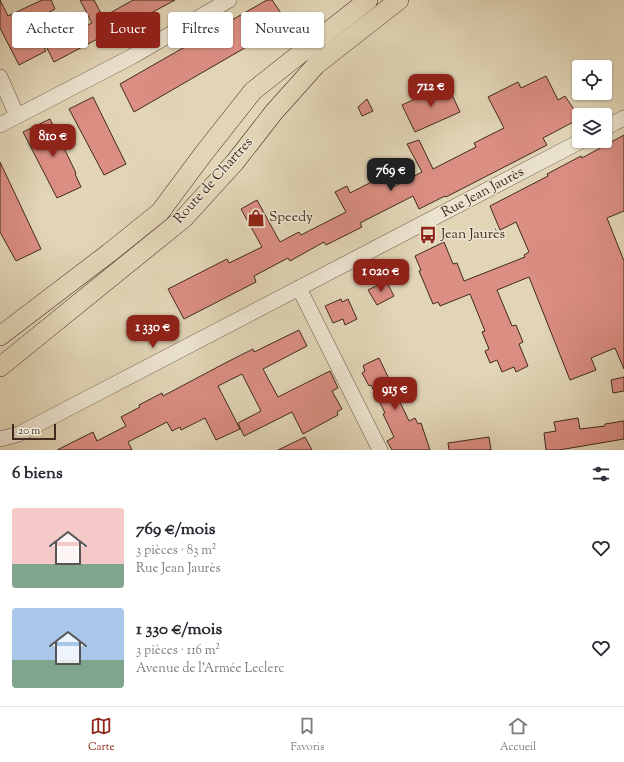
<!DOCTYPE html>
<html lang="fr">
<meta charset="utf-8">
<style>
:root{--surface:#fff;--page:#f2f2f3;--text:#2b2b33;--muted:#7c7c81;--line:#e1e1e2;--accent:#8f2418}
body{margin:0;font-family:"Sorts Mill Goudy",serif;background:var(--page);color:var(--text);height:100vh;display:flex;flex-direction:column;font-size:15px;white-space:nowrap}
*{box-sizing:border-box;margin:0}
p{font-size:13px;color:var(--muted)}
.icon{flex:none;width:22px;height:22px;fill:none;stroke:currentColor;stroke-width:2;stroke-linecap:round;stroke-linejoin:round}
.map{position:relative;height:450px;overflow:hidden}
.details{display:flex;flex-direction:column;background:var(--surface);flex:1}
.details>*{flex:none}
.top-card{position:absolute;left:12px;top:12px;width:400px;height:36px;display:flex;gap:8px}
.tools{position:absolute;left:572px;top:60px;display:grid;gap:8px}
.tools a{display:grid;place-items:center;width:40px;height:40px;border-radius:4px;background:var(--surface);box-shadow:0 1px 3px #0004;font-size:20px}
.scale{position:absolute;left:12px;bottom:10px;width:44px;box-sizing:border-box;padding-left:4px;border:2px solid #402b1f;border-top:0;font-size:11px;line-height:14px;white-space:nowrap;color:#402b1f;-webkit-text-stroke:3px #ece4d0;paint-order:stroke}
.price{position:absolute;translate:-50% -34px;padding:0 9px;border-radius:8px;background:var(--accent);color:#fff;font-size:13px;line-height:26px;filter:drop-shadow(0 1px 2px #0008)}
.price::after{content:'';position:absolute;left:50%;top:24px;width:12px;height:9px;margin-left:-6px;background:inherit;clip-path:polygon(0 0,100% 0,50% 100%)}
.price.on{background:#222;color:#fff}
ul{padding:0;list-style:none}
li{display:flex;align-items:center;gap:12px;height:100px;padding:0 12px}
li span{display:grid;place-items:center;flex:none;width:112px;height:80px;border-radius:4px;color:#555}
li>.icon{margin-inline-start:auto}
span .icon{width:48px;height:48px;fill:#fffc;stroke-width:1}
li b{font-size:17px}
h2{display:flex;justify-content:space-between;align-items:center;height:48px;padding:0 12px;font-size:17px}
.pill{padding:0 14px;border-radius:4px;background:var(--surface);box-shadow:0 1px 3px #0004;font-size:14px;line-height:36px}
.pill.on{background:var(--accent);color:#fff}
.tab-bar{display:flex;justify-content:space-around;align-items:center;height:56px;border-top:1px solid var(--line);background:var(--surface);font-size:11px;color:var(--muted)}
.tab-bar a{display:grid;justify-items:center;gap:2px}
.tab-bar .on{color:var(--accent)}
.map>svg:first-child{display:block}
.building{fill:#db8e82;stroke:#402b1f}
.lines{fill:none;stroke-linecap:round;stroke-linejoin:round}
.minor-casing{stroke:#685645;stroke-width:16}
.major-casing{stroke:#402b1f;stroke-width:20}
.minor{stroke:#ece4d0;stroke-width:15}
.major{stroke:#e2d5b6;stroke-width:19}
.labels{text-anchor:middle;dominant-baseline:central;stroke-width:3;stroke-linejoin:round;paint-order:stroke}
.street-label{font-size:14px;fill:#402b1f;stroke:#ece4d0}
.poi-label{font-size:14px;fill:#402b1f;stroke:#ece4d0;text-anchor:start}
</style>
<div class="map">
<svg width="624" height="450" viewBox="0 0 624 450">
<rect width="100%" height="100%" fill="#e2d5b6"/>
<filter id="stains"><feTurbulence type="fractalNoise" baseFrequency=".005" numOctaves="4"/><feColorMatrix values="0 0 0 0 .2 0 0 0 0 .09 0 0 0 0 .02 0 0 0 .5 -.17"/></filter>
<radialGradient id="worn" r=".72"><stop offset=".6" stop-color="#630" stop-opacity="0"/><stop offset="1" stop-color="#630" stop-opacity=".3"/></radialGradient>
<!-- building -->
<g class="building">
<path d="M0,0L8,16L42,0H51L55,9L32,22L46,51L19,65L0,28Z"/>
<path d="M80,0H94L103,17L133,0H175L140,19L139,17L54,62L46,46L92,23Z"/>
<path d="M267,0H272L288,23L134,112L120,84Z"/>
<path d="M546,76L558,100L565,96L579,117V119L543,138L547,145L446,197L445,196L419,209L413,196L360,223L362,227L326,245L324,242L290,261L288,258L254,276L256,282L184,319L168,289L227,259L229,263L262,247L241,209L257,200L280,242L299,232L301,235L346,212L335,192L347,186L350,193L389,173L395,186L422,172L407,144L419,140L433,169L476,147L474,143L504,128L488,97L518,82L521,88Z"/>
<path d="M447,84L460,112L415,132L402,105Z"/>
<path d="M93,97L126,164L104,175L69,109Z"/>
<path d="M367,99L373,111L362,116L358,107Z"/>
<path d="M50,119L76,173L75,174L81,187L57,198L23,132Z"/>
<path d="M624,135V211L607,218L624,261V369L615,348L591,358L596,370L570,380L529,277L497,290L512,326L516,325L523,342L519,344L528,366L516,372L514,367L502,372L497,360L490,363L485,351L489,349L482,332L485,331L470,294L440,306L438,302L433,304L419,271L421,270L415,256L444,242L453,264L457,263L464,281L525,257L524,255L529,252L516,222L500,230L490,206L548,176L547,174L581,156L582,158Z"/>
<path d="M0,162L41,249L16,261L0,232Z"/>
<path d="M386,281L394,296L377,305L368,290Z"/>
<path d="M341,299L342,302L348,299L357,319L345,325L343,319L333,323L325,306Z"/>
<path d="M299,330L307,346L263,369L278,397L330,371L338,388L332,391L342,409L337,412L338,415L303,434L292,412L244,436L238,423L261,411L242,374L218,386L240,429L216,440L205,418L181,430L180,427L172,431L167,422L128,442L132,450H57L93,432L97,441L126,426L121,417L140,407L139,405L162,393L163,396L229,361L253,349L254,352Z"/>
<path d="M379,358L409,421L415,418L418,424L421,423L430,450H392L387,441L394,437L383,414L385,413L371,385L369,386L362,373L365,371L363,366L364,365Z"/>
<path d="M624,377V391L613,393L611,380Z"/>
<path d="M578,418L580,429L605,426V424L624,421V439L559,450H546L544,433L556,431L554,422Z"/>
<path d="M305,437L312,450H278Z"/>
<path d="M489,437L491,450H449L448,443Z"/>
</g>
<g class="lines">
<!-- minor casing -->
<g class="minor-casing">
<g id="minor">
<path d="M0,77L17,116"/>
<path d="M0,125L133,56L229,0"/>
<path d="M605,128L624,118"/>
<path d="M299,288L380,450"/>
<path d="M0,439L19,434L581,141"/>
</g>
</g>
<!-- major casing -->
<g class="major-casing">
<g id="major">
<path d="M0,336L109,253L160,212L204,153L253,91L368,0"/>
<path d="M0,367L184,218L235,162L274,112L316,65L399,0"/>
</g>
</g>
<!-- minor -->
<use href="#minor" class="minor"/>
<!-- major -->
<use href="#major" class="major"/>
</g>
<!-- icons -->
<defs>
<g id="shop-bare" transform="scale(1.38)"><path d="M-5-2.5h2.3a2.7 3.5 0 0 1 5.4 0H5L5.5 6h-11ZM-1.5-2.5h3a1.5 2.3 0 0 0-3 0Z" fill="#8f2418" stroke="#ece4d0" stroke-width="2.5" paint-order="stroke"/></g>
<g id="bus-bare" transform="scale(1.38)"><path d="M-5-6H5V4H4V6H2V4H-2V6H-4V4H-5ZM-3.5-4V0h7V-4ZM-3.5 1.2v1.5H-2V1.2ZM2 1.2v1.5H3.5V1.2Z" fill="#8f2418" stroke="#ece4d0" stroke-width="2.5" paint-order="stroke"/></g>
</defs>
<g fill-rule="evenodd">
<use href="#shop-bare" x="256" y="218"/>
<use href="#bus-bare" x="428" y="235"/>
</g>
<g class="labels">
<!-- street labels -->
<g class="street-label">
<text transform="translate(214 181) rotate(-48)">Route de Chartres</text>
<text transform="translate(483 193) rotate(-28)">Rue Jean Jaurès</text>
</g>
<!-- poi labels -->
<g class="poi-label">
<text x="269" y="218">Speedy</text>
<text x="441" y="235">Jean Jaurès</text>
</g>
</g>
<rect width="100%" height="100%" filter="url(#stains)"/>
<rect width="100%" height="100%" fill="url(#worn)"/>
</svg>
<div class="tools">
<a><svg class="icon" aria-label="locate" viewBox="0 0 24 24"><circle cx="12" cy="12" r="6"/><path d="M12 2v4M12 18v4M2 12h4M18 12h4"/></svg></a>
<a><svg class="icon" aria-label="layers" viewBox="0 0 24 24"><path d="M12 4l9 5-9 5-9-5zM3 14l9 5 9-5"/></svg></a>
</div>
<div class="scale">20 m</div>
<b class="price" style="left:431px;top:108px">712 €</b>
<b class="price" style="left:53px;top:158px">810 €</b>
<b class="price on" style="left:391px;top:192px">769 €</b>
<b class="price" style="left:381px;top:293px">1 020 €</b>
<b class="price" style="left:153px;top:349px">1 330 €</b>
<b class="price" style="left:395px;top:411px">915 €</b>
<div class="top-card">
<a class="pill">Acheter</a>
<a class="pill on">Louer</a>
<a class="pill">Filtres</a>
<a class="pill">Nouveau</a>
</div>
</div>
<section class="details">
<h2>6 biens<svg class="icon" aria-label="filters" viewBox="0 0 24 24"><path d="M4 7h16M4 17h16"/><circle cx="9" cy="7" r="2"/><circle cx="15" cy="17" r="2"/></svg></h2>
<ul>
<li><span style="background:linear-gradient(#f6c9c9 70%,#7fa58c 0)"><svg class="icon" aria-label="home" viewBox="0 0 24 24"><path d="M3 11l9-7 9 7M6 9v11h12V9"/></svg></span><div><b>769 €/mois</b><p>3 pièces · 83 m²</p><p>Rue Jean Jaurès</p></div><svg class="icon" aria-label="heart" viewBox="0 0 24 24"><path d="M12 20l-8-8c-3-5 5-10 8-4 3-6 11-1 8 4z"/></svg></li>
<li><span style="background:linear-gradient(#a9c7e8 65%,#7fa58c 0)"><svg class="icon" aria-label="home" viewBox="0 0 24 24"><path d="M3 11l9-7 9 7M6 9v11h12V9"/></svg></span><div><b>1 330 €/mois</b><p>3 pièces · 116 m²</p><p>Avenue de l'Armée Leclerc</p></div><svg class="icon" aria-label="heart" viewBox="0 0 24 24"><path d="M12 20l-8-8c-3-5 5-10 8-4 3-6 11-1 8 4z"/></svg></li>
</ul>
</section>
<nav class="tab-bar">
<a class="on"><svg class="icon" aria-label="map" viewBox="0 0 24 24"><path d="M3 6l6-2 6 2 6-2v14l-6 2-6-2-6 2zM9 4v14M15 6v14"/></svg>Carte</a>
<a><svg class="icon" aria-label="saved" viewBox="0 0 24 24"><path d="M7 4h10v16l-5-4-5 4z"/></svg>Favoris</a>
<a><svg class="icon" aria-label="home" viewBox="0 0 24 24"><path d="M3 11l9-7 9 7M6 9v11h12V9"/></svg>Accueil</a>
</nav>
